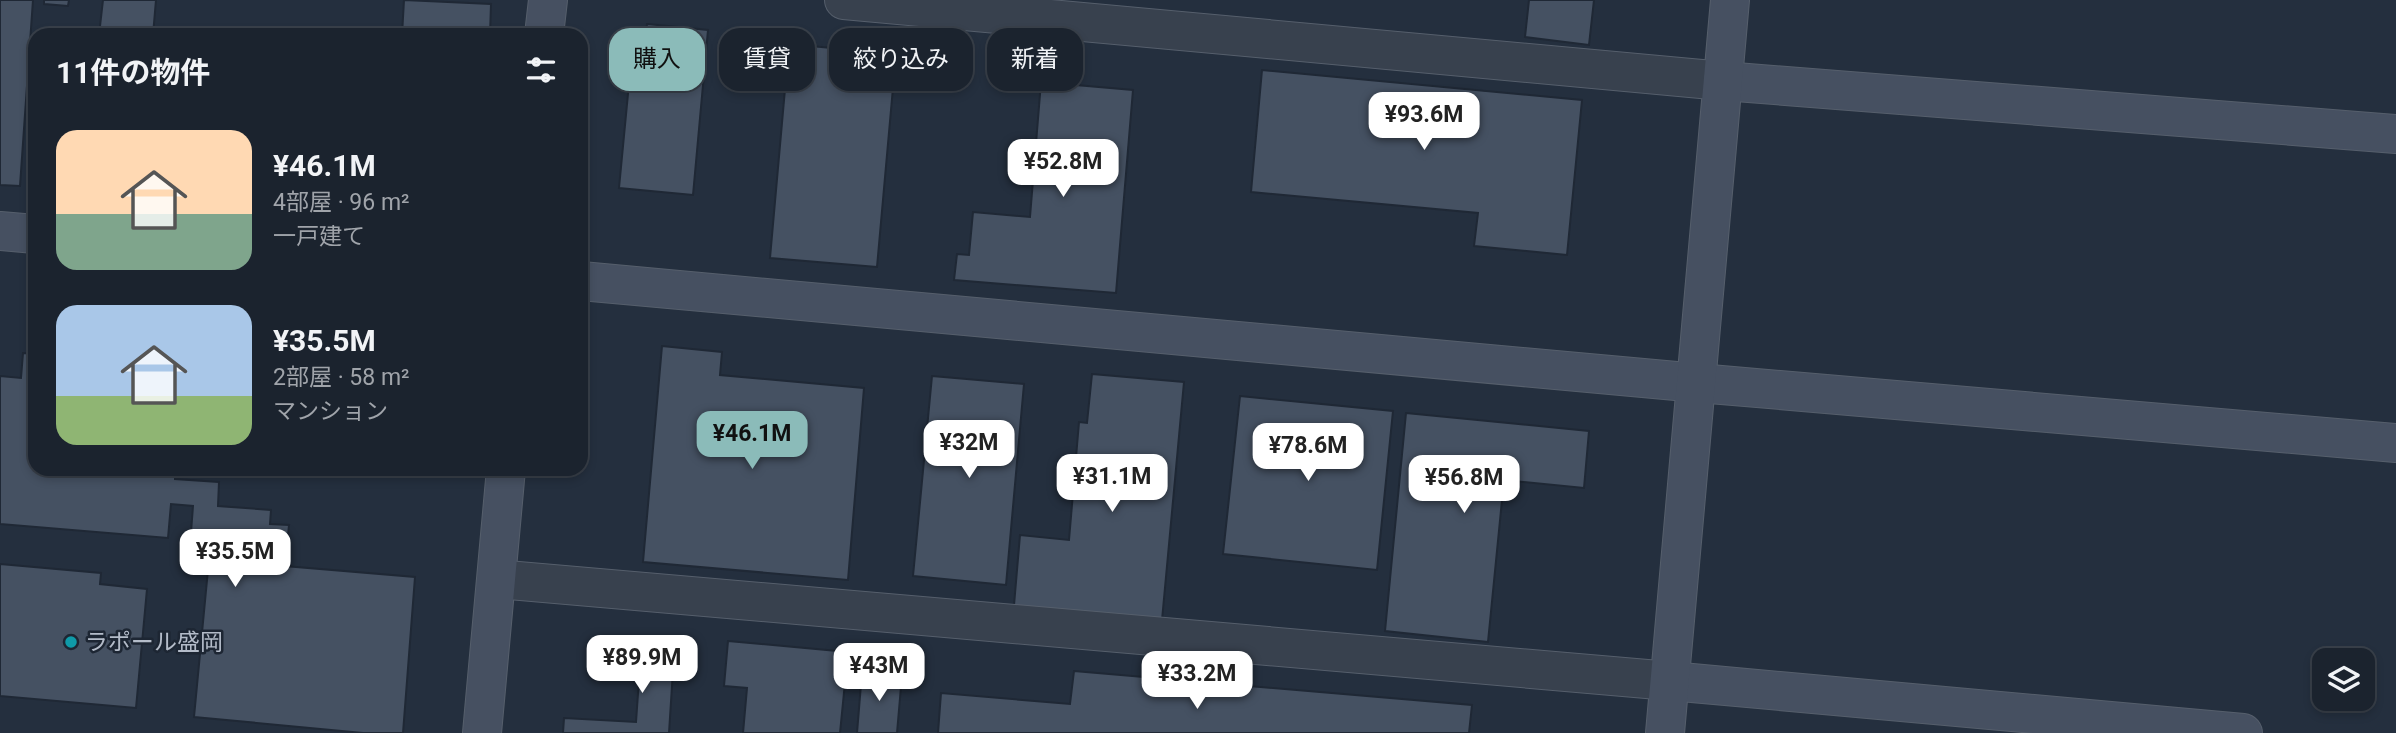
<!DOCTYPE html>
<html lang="ja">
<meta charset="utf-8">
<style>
:root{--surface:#1b232e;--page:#242b36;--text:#f1f3f6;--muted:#a0a4aa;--line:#39404a;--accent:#8bbbb9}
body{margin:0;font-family:Roboto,"Noto Sans JP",sans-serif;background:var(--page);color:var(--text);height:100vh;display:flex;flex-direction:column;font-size:26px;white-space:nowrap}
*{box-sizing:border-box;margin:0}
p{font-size:23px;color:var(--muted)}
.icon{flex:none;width:38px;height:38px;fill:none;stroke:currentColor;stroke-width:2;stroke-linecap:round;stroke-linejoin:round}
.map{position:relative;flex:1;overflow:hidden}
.panel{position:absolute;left:28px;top:28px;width:560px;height:448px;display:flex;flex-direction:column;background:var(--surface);border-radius:21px;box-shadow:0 4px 10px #0003,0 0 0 2px var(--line)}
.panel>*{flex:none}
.banner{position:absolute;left:609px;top:28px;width:665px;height:63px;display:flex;gap:14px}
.controls{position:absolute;left:2312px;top:648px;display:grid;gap:14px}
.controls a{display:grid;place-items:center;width:63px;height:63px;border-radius:14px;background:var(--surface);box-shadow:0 4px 10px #0003,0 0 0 2px var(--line);font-size:35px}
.price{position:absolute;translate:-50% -60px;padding:0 16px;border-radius:14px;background:#fff;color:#222;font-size:23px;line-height:46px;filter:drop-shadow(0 2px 4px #0008)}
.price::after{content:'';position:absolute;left:50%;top:42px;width:21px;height:16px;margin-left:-10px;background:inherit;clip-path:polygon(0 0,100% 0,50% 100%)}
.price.current{background:var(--accent);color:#111}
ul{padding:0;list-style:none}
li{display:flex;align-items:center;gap:21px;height:175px;padding:0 28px}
li span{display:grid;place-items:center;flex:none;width:196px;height:140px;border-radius:21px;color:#555}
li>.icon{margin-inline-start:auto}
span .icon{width:84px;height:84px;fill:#fffc;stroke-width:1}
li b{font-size:30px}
h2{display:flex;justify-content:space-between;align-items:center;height:84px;padding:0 28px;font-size:30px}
.chip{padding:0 24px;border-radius:21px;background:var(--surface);box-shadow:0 4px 10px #0003,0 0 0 2px var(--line);font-size:24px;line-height:63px}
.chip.current{background:var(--accent);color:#111}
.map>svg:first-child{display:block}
.building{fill:#455162;stroke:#1f2835;stroke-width:2}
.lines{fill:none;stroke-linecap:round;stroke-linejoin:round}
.street-casing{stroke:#565f6c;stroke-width:40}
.secondary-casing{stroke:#565f6c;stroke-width:40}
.street{stroke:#38414e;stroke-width:38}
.secondary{stroke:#465061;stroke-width:38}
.culture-dot{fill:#0f9aa8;stroke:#1d2633;stroke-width:2.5}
.labels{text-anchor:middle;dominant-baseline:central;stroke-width:5;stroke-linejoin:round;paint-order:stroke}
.poi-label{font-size:23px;fill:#b4bcc9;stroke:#1d2633;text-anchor:start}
</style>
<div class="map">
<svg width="2396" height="733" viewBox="0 0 2396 733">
<rect width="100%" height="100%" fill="#242f3e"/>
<!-- building -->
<g class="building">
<path d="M0,0H33L20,186L0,185Z"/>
<path d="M44,0H69L68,6L44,4Z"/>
<path d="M103,0H156L153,35H99Z"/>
<path d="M404,0L491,4L490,35H402Z"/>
<path d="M1529,0H1594L1589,45L1525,37Z"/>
<path d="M647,24L708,30L693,195L619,188L634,31L646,33Z"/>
<path d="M789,44L896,54L877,267L770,258Z"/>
<path d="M1262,70L1582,100L1567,255L1474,246L1478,213L1251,192Z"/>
<path d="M1041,82L1133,90L1116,293L954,280L957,254L969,255L973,212L1030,217Z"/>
<path d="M662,346L722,352L720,375L864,388L848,580L643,562Z"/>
<path d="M23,353L35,354V469H175V479L219,482L218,506L271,510L270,524L289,525L285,566L415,577L403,733H363L194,717L209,559L220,562L222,548L190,545L193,506L171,504L168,538L0,524V376L21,378Z"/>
<path d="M1092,374L1184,382L1161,631L1013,617L1020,535L1069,540L1079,422L1087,423Z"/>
<path d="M932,376L1024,384L1006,585L913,576Z"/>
<path d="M1240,396L1393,411L1377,570L1223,554Z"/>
<path d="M1406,413L1589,431L1584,488L1504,480L1488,642L1385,631Z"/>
<path d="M0,564L101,573L100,584L147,589L136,708L0,696Z"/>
<path d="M642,637L675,639L669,733H563L564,718L636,722Z"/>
<path d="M728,641L848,652L840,733H743L747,688L724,686Z"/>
<path d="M1074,671L1472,705L1469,733H938L941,693L1070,704Z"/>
<path d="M862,672L902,675L897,733H857Z"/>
</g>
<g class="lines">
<!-- street casing -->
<g class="street-casing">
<g id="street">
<path d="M844,0L1723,81"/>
<path d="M497,579L1670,681"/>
</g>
</g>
<!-- secondary casing -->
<g class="secondary-casing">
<g id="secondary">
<path d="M544,35L548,0"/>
<path d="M1723,81L2396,134"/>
<path d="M0,231L35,234"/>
<path d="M581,281L1698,383L2396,443"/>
<path d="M1670,681L2243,733"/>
<path d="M482,733L506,469"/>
<path d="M1665,733L1730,0"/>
</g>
</g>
<!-- street -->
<use href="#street" class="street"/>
<!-- secondary -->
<use href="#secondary" class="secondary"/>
</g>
<!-- markers -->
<circle class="culture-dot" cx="71" cy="642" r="7"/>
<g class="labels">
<!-- poi labels -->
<g class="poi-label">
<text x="85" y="642">ラポール盛岡</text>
</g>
</g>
</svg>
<div class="controls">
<a><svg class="icon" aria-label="layers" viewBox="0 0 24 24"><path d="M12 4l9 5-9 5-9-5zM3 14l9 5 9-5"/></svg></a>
</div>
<b class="price" style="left:1424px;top:152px">¥93.6M</b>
<b class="price" style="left:1063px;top:199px">¥52.8M</b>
<b class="price current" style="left:752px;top:471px">¥46.1M</b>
<b class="price" style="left:969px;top:480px">¥32M</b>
<b class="price" style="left:1308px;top:483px">¥78.6M</b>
<b class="price" style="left:1112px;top:514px">¥31.1M</b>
<b class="price" style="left:1464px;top:515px">¥56.8M</b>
<b class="price" style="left:235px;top:589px">¥35.5M</b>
<b class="price" style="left:642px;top:695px">¥89.9M</b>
<b class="price" style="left:879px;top:703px">¥43M</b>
<b class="price" style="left:1197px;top:711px">¥33.2M</b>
<div class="banner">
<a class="chip current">購入</a>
<a class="chip">賃貸</a>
<a class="chip">絞り込み</a>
<a class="chip">新着</a>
</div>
<section class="panel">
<h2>11件の物件<svg class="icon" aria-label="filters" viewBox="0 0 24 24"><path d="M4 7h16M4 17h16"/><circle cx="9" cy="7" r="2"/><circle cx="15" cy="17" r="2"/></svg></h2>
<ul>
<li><span style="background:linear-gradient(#ffd9b3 60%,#7fa58c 0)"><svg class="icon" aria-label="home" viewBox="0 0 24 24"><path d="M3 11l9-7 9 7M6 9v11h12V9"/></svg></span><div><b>¥46.1M</b><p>4部屋 · 96 m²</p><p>一戸建て</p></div></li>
<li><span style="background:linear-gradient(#a9c7e8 65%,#8fb573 0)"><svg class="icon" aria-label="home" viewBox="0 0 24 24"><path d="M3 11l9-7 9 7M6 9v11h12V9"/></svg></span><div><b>¥35.5M</b><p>2部屋 · 58 m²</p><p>マンション</p></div></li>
</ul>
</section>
</div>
